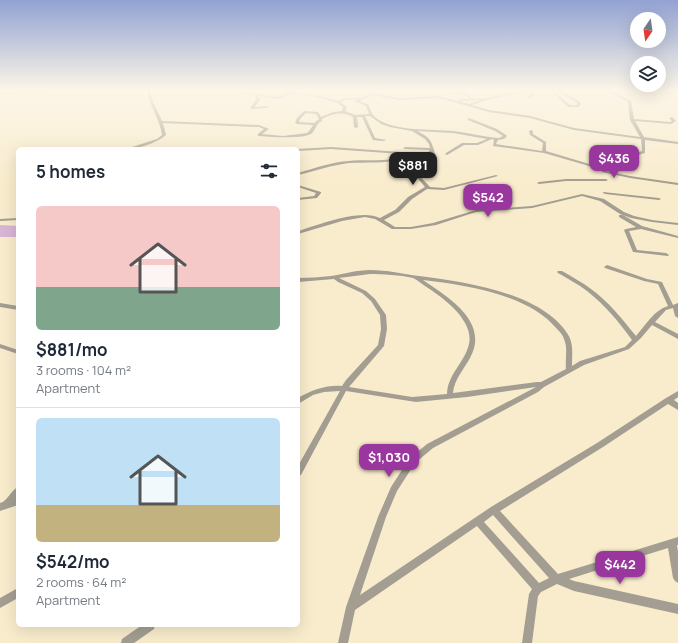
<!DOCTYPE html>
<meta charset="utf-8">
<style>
:root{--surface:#fff;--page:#f2f2f3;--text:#1f2937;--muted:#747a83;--line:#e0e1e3;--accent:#9a379e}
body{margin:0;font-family:Manrope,sans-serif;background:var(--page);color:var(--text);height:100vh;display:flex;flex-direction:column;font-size:15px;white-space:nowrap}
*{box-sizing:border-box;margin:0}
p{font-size:13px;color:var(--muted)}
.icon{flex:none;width:22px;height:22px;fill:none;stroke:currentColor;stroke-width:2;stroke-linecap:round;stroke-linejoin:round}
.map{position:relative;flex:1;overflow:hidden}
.sheet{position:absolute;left:16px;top:147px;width:284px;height:480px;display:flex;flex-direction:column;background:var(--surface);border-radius:6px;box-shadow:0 4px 16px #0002}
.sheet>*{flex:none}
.needle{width:26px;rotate:193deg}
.buttons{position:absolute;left:630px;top:12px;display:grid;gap:8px}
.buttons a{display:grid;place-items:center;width:36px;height:36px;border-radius:50%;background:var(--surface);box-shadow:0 4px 16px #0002;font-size:20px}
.price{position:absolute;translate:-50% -34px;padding:0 9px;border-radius:8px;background:var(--accent);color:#fff;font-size:13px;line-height:26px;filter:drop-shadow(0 1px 2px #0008)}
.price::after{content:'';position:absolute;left:50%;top:24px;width:12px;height:9px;margin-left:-6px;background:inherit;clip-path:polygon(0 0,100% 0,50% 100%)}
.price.on{background:#222;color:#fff}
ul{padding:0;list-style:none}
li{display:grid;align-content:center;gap:8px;height:212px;padding:0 20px}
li+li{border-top:1px solid var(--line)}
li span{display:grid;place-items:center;height:124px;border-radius:6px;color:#555}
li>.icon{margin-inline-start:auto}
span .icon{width:72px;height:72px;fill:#fffc;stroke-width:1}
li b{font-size:17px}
h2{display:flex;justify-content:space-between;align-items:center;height:48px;padding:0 20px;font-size:17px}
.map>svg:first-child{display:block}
.green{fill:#d7b5d6}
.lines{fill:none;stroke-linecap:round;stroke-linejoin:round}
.minor{fill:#a39e91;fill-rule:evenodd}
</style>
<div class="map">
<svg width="678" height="643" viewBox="0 0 678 643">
<rect width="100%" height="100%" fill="#f9eccd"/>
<!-- green -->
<path class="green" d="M0,225L18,226V237H0Z"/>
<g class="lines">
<!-- minor -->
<g class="minor">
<path d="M21,91H55L0,94V92Z"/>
<path d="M147,91H150L153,102L162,121L259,125L269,129L262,134L283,136L307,133L310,130L313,125L297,124L295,123L297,118L304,111L318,112L321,117L333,112L342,111L343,107L337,103L322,98L313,96L292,94L277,99L258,96L260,100L255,107L267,106L269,107L267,108L252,109L250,108L256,100L255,95L240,93V91L277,97L290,92L298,93L321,96L338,101L345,98H361L373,93L398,98L439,96L469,104L481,100L459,101V99H469L466,95L454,94L453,92L467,93L472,99L481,98L482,99L517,91H524L487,100L472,105L489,110L530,116L574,128L640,137L630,120L628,102L606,91H610L631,101L634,119L670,122L672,121L669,118L672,117L676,121L671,124L635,121L644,137L678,142V144L645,140V153L596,168L544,153L493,146L494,140L492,139L478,145H464L447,155L445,154L446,153L462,143H477L487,139L453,133L417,131C430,137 431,140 435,153C435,157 437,159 434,162C430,167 422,170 417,173L430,187L444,188L496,175L498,176L444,190L427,189L412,199L399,212L384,220L395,227H411L433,223L476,210L532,206L582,194L604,199L624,212L634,216L652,220L678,223V225L652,222L631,218L620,214L600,201L582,196L532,208L476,212L436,225L411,229H392L375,219L365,217L342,221L298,234V231C318,225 361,208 380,218L395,210L408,197L425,187L413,173L431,160L432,158L431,154L427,157L403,161H402V159C384,164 367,162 349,163C332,165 315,171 298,175V173C315,168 332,162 349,161C367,159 388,163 404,155L401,154L331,149L298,151L297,149L331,147L401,152L409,155L406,158L402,159L425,155L430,150L405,149L403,148L405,147L430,148L429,144L425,139L412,131L390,127L381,124L370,116H365L375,138L386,140L384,141L373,140L362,117H357L358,127L356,128L354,127L353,117C343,111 332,113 322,119V121C316,123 316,130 311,134C303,139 268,137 258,136V134L264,129L259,127L163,123L166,135C157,143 138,149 126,149L157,139L162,135C160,119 150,107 147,91ZM373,95L398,100L439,98L489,112L530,118L574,130L641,139L642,151L596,166L546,151V142L533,134V131L531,130L529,131L530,135L543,143L542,151L496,144L498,140L504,139L507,136L506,135L497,129L469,118H468V120L495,131L503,136L499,138C484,137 469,133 453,131C433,129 387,132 373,115C371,112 370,108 368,104L359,101ZM358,99L354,101L366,106L369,114L355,115L345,111L347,107L340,102L346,100ZM306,113L316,114L319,119L314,123L299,122L300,119Z"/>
<path d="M530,91H533L534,94L529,99L527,98L530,94Z"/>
<path d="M551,91H554L570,105H577V103L557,91H561L579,101L581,104L578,107H568Z"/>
<path d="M664,91H669L674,93L672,94Z"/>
<path d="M602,170L630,176L678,183V185L630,178L602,172Z"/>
<path d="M566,179H606L608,180L606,181H566L539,184L537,183L539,182Z"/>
<path d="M298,185L321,192V193L317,198L298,200V198L314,196L316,193L298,187Z"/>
<path d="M603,192L659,198L661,199L659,200L605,194L603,193Z"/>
<path d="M619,215H623L642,226L678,236V238L641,229L629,231L637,250L666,253L669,255L668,256L633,252L624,230L626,229L636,227L619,217Z"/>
<path d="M18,218V220L0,221V219Z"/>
<path d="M607,265L647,279L662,282L673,305L678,303V318L675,316L673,308L666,310L655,322L678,334V339L652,325L641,338L629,349L584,365L544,387L538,392L433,448L415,463L397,491L386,517L360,595L491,507L597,443L666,398L678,391V397L674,400L678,403V410L668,404L603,447L500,511L558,574L678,537V545H677L678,552V583L675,581L673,578L668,548L569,579L574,581L678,604V614L574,591L557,584L541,592L538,596L532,643H522L529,594L532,589L477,526L355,610L348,643H338L346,607L378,517L391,487L409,459L427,444L536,387L467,397L416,402L346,391L301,475L298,476V466L340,391L324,392L313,395L298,404V398C312,390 326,385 342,386L346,380L378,345L381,329L380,315L371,301L362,293L338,282L334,279L298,282V278C309,278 320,277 331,276C344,274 357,270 370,270C387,270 403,274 419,276C464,282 540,292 567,333C574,343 572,354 572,366L580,361L625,347L632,340C619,322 605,305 587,291C578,284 568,279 558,273L557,272L558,271H562C572,277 582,282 591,289C609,302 622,319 636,336C645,326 654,310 668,306L658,284L644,281L605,268L604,267ZM370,274C383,274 400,275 413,278C418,280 423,285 428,288C445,299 474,321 469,344C465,362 447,375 447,394L412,397L349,387L384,346L387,329L386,315L375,299L366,291L339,278ZM423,280C465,285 529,294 557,329C560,332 563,335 564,339C568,348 565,359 566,369L541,382H537L453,393C454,380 464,369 470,358C490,322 448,297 423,280ZM493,515L549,578L539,583L484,522Z"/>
<path d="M0,303L18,306V310L0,307Z"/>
<path d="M0,344L18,350V354L0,348Z"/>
<path d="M18,487V505L0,511V503C8,501 10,491 18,487Z"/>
<path d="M18,588V598L0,608V598Z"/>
<path d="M142,625H155L154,629L134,643H121L122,639Z"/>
</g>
</g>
<!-- sky -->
<linearGradient id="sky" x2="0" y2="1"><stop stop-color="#92a2d2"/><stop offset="0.5" stop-color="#fcf6e8"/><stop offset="1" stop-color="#fcf6e8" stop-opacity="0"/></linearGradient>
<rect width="678" height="181" fill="url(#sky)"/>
</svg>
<div class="buttons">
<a><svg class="needle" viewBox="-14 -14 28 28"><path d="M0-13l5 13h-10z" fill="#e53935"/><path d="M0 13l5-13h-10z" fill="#747a83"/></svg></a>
<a><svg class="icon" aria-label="layers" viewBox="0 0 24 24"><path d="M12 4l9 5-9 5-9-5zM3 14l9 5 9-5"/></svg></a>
</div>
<b class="price" style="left:614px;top:179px">$436</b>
<b class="price on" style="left:413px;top:186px">$881</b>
<b class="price" style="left:488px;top:218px">$542</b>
<b class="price" style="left:389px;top:478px">$1,030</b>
<b class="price" style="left:620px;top:585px">$442</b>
<section class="sheet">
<h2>5 homes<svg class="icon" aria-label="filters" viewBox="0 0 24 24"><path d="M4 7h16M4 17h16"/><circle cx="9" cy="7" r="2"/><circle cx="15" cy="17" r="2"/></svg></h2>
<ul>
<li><span style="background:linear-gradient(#f6c9c9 65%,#7fa58c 0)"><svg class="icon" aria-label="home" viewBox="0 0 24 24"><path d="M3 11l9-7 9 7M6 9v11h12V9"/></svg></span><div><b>$881/mo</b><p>3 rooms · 104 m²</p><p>Apartment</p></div></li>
<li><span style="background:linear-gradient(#bfe0f5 70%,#c2b280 0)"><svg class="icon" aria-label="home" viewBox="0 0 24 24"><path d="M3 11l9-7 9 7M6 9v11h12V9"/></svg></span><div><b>$542/mo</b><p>2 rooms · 64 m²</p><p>Apartment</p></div></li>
</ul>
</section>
</div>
